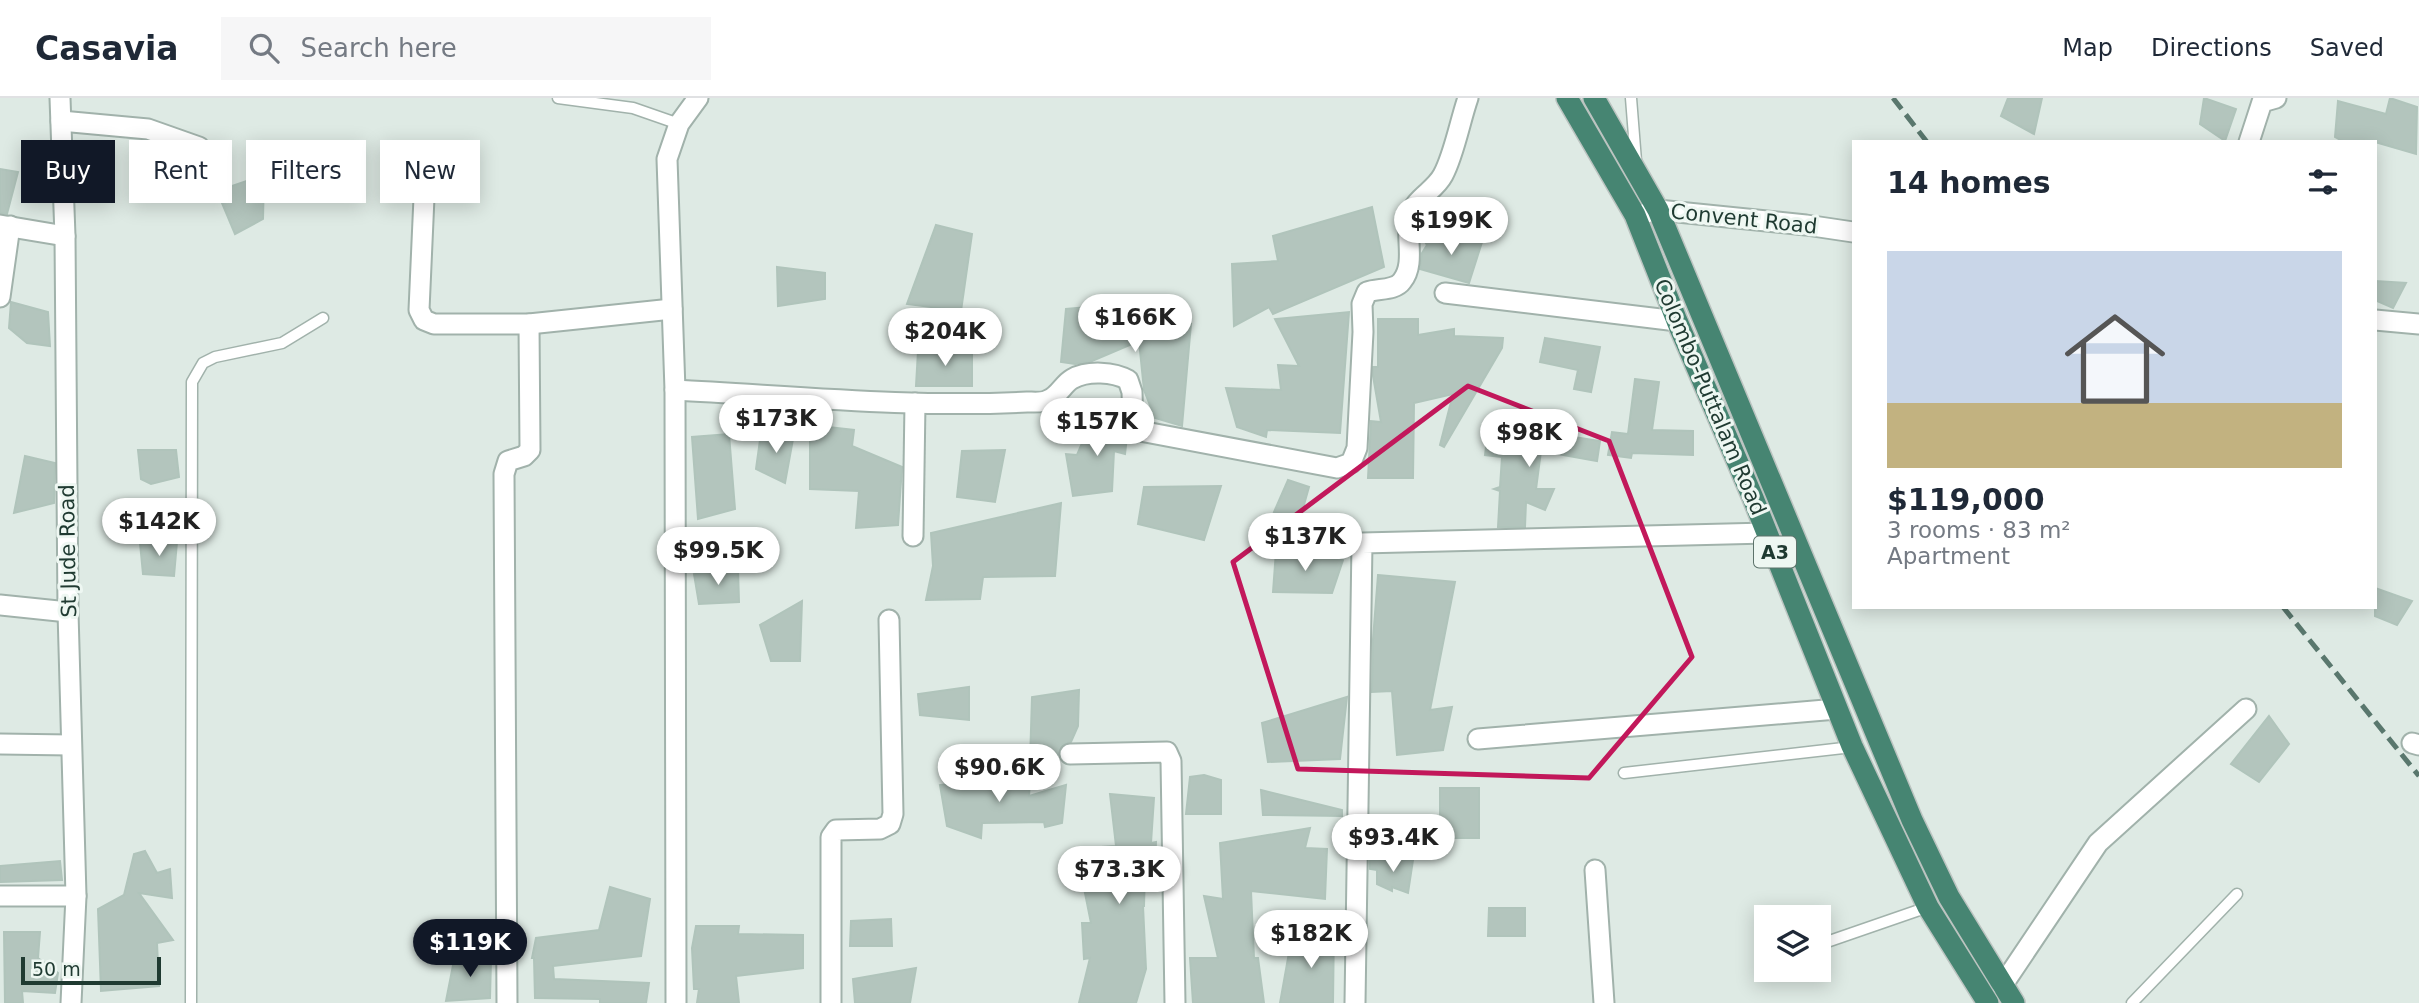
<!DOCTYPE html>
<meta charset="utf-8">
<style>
:root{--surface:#fff;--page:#f6f6f7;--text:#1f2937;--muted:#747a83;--line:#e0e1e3;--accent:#111827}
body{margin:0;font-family:"DejaVu Sans",sans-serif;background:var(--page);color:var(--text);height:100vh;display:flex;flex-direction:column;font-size:26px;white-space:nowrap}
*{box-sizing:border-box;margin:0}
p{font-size:23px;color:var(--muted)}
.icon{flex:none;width:38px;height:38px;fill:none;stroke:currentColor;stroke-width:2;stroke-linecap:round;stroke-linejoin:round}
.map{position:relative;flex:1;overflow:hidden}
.details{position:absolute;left:1852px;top:42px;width:525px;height:469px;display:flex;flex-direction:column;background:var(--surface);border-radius:0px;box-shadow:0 4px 18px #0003}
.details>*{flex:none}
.banner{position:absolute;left:21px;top:42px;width:665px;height:63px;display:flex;gap:14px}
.controls{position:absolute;left:1754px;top:807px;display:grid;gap:14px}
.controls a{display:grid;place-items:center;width:77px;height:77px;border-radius:0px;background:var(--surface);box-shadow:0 4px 18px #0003;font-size:35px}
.scale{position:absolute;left:21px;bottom:18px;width:140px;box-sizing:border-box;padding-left:7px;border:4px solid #1f3a31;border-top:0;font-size:19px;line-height:24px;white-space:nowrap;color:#1f3a31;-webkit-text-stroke:5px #eef7f2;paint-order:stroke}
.price{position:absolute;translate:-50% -60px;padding:0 16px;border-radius:24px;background:#fff;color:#222;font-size:23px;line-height:46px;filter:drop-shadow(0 2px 4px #0008)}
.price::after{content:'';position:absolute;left:50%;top:42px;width:21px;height:16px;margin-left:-10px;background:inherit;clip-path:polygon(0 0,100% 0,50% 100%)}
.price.current{background:var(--accent);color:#fff}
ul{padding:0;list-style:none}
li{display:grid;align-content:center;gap:14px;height:371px;padding:0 35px}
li+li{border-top:2px solid var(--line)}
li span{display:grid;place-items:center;height:217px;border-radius:0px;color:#555}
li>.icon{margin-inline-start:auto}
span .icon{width:126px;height:126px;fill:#fffc;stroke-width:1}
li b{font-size:30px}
h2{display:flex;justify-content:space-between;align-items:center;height:84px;padding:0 35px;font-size:30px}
.pill{padding:0 24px;border-radius:0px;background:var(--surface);box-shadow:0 4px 18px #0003;font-size:24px;line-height:63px}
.pill.current{background:var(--accent);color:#fff}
header{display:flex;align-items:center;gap:42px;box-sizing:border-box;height:98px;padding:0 35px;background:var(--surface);border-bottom:2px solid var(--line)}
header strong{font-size:33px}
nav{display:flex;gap:38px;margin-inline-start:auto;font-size:24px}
.search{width:490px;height:63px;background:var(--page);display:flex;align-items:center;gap:18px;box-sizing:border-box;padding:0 24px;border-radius:0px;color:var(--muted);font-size:26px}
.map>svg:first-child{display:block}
.building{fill:#b3c5bd;stroke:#b0c4bb;stroke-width:2}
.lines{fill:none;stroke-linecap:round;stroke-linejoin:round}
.service-casing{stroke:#a1b2ab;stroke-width:13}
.minor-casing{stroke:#a1b2ab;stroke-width:23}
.trunk-casing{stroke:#bcc4c1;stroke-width:24}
.service{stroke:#fff;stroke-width:10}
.minor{stroke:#fff;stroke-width:19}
.trunk{stroke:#468572;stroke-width:21}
.rail{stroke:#59776d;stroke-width:5;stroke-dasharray:14 7;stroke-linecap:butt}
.marked{fill:none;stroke:#c2185b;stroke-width:5;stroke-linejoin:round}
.labels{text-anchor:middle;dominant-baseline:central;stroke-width:6;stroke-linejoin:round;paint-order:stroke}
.shield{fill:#eef7f2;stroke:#5d736b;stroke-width:2}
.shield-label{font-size:19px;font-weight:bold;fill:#1f3a31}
.street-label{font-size:21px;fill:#1f3a31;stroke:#eef7f2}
</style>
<header>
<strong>Casavia</strong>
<div class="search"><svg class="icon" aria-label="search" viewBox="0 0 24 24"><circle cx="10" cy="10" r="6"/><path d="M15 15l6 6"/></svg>Search here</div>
<nav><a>Map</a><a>Directions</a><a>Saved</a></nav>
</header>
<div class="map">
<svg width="2419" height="905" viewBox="0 0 2419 905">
<rect width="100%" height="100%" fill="#deeae4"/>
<!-- building -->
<g class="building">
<path d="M2008,0H2042L2034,36L2001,18Z"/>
<path d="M2204,0L2236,11L2225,43L2200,26Z"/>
<path d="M2390,0L2417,9L2416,56L2375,44H2344L2335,39L2338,3L2386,16Z"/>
<path d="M0,71L18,74L7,116L0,115Z"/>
<path d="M264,77L263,121L235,136L217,93Z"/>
<path d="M1372,109L1384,169L1273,216L1269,209L1234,228L1232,166L1278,163L1273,138Z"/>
<path d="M936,127L972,136L961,213L907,206Z"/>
<path d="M1423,140L1483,141L1469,185L1420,171L1422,155L1427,147Z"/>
<path d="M777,169L825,175V201L778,208Z"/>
<path d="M2375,183L2406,185L2393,210L2375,202Z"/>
<path d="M11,204L48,214L50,248L27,245L9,230Z"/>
<path d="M1088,209L1139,226H1191L1182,328L1155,320L1144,292L1139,243L1092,263L1075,266L1061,264L1066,211Z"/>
<path d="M1349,214L1340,335L1267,332L1266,339L1237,329L1226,290L1281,292L1278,267L1299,268L1275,221Z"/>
<path d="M1378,221H1418V237L1454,231V238L1503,240L1502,250L1444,349L1440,347L1453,296L1414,305L1413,380H1368L1371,323L1381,324L1373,278V269H1378Z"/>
<path d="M1545,240L1600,249L1591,294L1574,291L1578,272L1540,264Z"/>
<path d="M972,251V288H916L918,253Z"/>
<path d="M1635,281L1659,284L1652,332L1693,333V357L1632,355L1631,360L1608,357L1612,334L1628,336Z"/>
<path d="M1121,320L1122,333L1127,339L1125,356L1114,353L1112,393L1073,398L1066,356L1077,357L1092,322Z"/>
<path d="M810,327L854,332L852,348L902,369L898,427L856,430L859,393L810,391Z"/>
<path d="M795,330L785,385L756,371L760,342Z"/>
<path d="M1488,332L1561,341V337L1600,343L1597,363L1541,353L1536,391H1554L1545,412L1526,404L1525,429H1498L1500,393L1494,391L1500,389L1502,359L1485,357Z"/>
<path d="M729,336L735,411L698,421L692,339Z"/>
<path d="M138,352H176L179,379L151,386L141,381Z"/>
<path d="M1005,352L995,404L957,399L962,353Z"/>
<path d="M25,358L55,365L54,405L14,415Z"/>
<path d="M1288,382L1309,389L1300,421L1274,414Z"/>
<path d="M1221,388L1204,442L1138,426L1144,389Z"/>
<path d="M1061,405L1055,478L983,479L980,501L926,502L933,468L931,435Z"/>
<path d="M177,444L174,478L143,476L140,445Z"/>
<path d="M1276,453L1343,462L1332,495L1273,494Z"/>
<path d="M738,471L739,504L699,506L694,476Z"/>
<path d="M1378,477L1455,484L1430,612L1452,609L1443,652L1397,657L1392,593L1372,594L1373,541Z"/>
<path d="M2375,490L2412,503L2397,527L2375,518Z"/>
<path d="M802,503L800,563H771L760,527Z"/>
<path d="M969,589V622L920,617L918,596Z"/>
<path d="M1079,592L1078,628L1071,644L1063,646L1058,657L1030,664L1032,599Z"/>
<path d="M1347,599L1340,661L1268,664L1262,625Z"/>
<path d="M2269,618L2289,646L2259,684L2231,666Z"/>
<path d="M993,677L1030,685L1029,698L1066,687L1062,725L1045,729L1044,724L982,725L981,740L947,728L940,687L993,680Z"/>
<path d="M1204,677L1221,682V716H1186L1190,679Z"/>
<rect x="1440" y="690" width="39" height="50"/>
<path d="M1261,692L1342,712V718L1263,717Z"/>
<path d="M1110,696L1154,700L1151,745L1156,744L1155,773H1145L1144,808H1143L1146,871L1136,905H1079L1090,860L1084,861L1082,825H1091L1080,770L1101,772L1102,749L1116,748Z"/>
<path d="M1310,730L1305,750L1327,751L1325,801L1251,793L1254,860H1258L1264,905H1193L1190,860H1218L1204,798L1223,801L1220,745Z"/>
<path d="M145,753L157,775L170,771L172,800L139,795L173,842L157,845L159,888L101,893L98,811L124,797L134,756Z"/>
<path d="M1370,762H1413L1408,795L1392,789V793L1377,786V772L1370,771Z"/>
<path d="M60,763L62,782L0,784V768Z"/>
<path d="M610,789L650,801L641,858L553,868L554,881L649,885L646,905H600V901L535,900L534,860H532L536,840L599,832Z"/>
<path d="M1489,810H1525V838H1488Z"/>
<path d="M891,821L892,848H850L851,823Z"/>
<path d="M1334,827L1333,905H1280L1290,849Z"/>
<path d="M696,828H739L738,836L803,837V870L736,878L739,905H697L699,891H694L692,850Z"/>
<path d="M4,834H40L38,860L58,875L55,895L22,893L23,905H5Z"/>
<path d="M455,857L491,862L490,900L446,903Z"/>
<path d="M916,870L910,905H855L853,881Z"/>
</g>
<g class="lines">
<!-- service casing -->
<g class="service-casing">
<g id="service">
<path d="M558,0L633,10L679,26"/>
<path d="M1631,0L1636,63"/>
<path d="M1624,675L1852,649"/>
<path d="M1818,847L1928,809"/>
<path d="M191,905L192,284L203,265L215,259L282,245L323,220"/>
<path d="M2132,905L2237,796"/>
</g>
</g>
<!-- minor casing -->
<g class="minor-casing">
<g id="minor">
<path d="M60,0L65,138L68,514L76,798L71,905"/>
<path d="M61,23L148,31L199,49"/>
<path d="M2249,44L2262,4L2276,0"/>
<path d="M425,77L419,212L424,222L434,226H529L672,211"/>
<path d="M1646,115L1658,112L1806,127L1853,134"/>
<path d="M0,127L65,138"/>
<path d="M1445,195L1677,223"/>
<path d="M0,199L10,128"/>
<path d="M2375,222L2419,226"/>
<path d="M675,292C792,298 910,310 1027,304C1034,304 1043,305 1048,302C1059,298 1063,286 1072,281C1088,272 1114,274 1128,282L1132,294L1133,328L1140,333L1337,370L1351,365L1357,350L1363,234L1362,206L1367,194C1378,190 1395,193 1402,183C1416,166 1405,138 1410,119C1415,99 1434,94 1443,77C1454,57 1460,23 1468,0"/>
<path d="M913,438L915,305"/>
<path d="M0,507L68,514"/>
<path d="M1478,641L1837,611"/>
<path d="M2412,645L2419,647"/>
<path d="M0,646L71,647"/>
<path d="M1070,656L1167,654L1171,663L1175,905"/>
<path d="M1595,772L1604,905"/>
<path d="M0,798H76"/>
<path d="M2002,888L2098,745L2246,611"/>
<path d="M507,905L504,376L508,363L524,358L530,352L529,226"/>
<path d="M676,905L675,292L667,61L679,26L698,0"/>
<path d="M831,905V739L836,732L880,731L890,726L893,716L889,522"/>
<path d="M1355,905L1362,445L1767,435"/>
</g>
</g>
<!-- trunk casing -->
<g class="trunk-casing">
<g id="trunk">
<path d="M1567,0L1635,117L1677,223L1753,400L1852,648L1928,809L1988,905"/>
<path d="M1594,0L1658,112L1912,722L1949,799L2014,905"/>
</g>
</g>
<!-- service -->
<use href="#service" class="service"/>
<!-- minor -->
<use href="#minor" class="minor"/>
<!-- trunk -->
<use href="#trunk" class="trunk"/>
<!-- rail -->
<g class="rail">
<path d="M1893,0L1927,44"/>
<path d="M2283,509L2419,678"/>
</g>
</g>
<!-- marked area -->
<path class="marked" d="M1468,288L1609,343L1692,559L1589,680L1298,671L1233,464Z"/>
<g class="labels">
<!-- shield labels -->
<rect class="shield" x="1754" y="438.5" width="42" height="31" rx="5"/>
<g class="shield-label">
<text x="1775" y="454">A3</text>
</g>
<!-- street labels -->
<g class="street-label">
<text transform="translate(1744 121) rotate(6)">Convent Road</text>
<text transform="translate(1710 299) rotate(67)">Colombo-Puttalam Road</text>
<text transform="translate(68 453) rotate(-91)">St Jude Road</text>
</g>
</g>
</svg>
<div class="controls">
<a><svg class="icon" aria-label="layers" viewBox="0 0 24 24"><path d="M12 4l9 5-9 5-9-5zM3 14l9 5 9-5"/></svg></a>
</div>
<div class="scale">50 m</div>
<b class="price" style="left:1451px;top:159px">$199K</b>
<b class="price" style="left:1135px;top:256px">$166K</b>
<b class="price" style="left:945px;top:270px">$204K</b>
<b class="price" style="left:776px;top:357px">$173K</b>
<b class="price" style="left:1097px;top:360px">$157K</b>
<b class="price" style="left:1529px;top:371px">$98K</b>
<b class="price" style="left:159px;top:460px">$142K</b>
<b class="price" style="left:1305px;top:475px">$137K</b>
<b class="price" style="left:718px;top:489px">$99.5K</b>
<b class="price" style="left:999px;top:706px">$90.6K</b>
<b class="price" style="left:1393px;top:776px">$93.4K</b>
<b class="price" style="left:1119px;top:808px">$73.3K</b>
<b class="price" style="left:1311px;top:872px">$182K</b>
<b class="price current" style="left:470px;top:881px">$119K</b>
<div class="banner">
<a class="pill current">Buy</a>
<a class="pill">Rent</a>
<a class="pill">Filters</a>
<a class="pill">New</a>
</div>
<section class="details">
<h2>14 homes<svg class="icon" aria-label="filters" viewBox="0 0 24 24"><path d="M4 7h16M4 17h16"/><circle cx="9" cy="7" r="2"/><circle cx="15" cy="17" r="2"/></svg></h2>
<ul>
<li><span style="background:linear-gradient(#c9d6e8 70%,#c2b280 0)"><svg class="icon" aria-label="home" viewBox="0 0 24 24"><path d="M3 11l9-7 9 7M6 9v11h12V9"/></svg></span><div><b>$119,000</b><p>3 rooms · 83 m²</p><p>Apartment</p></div></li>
</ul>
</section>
</div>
